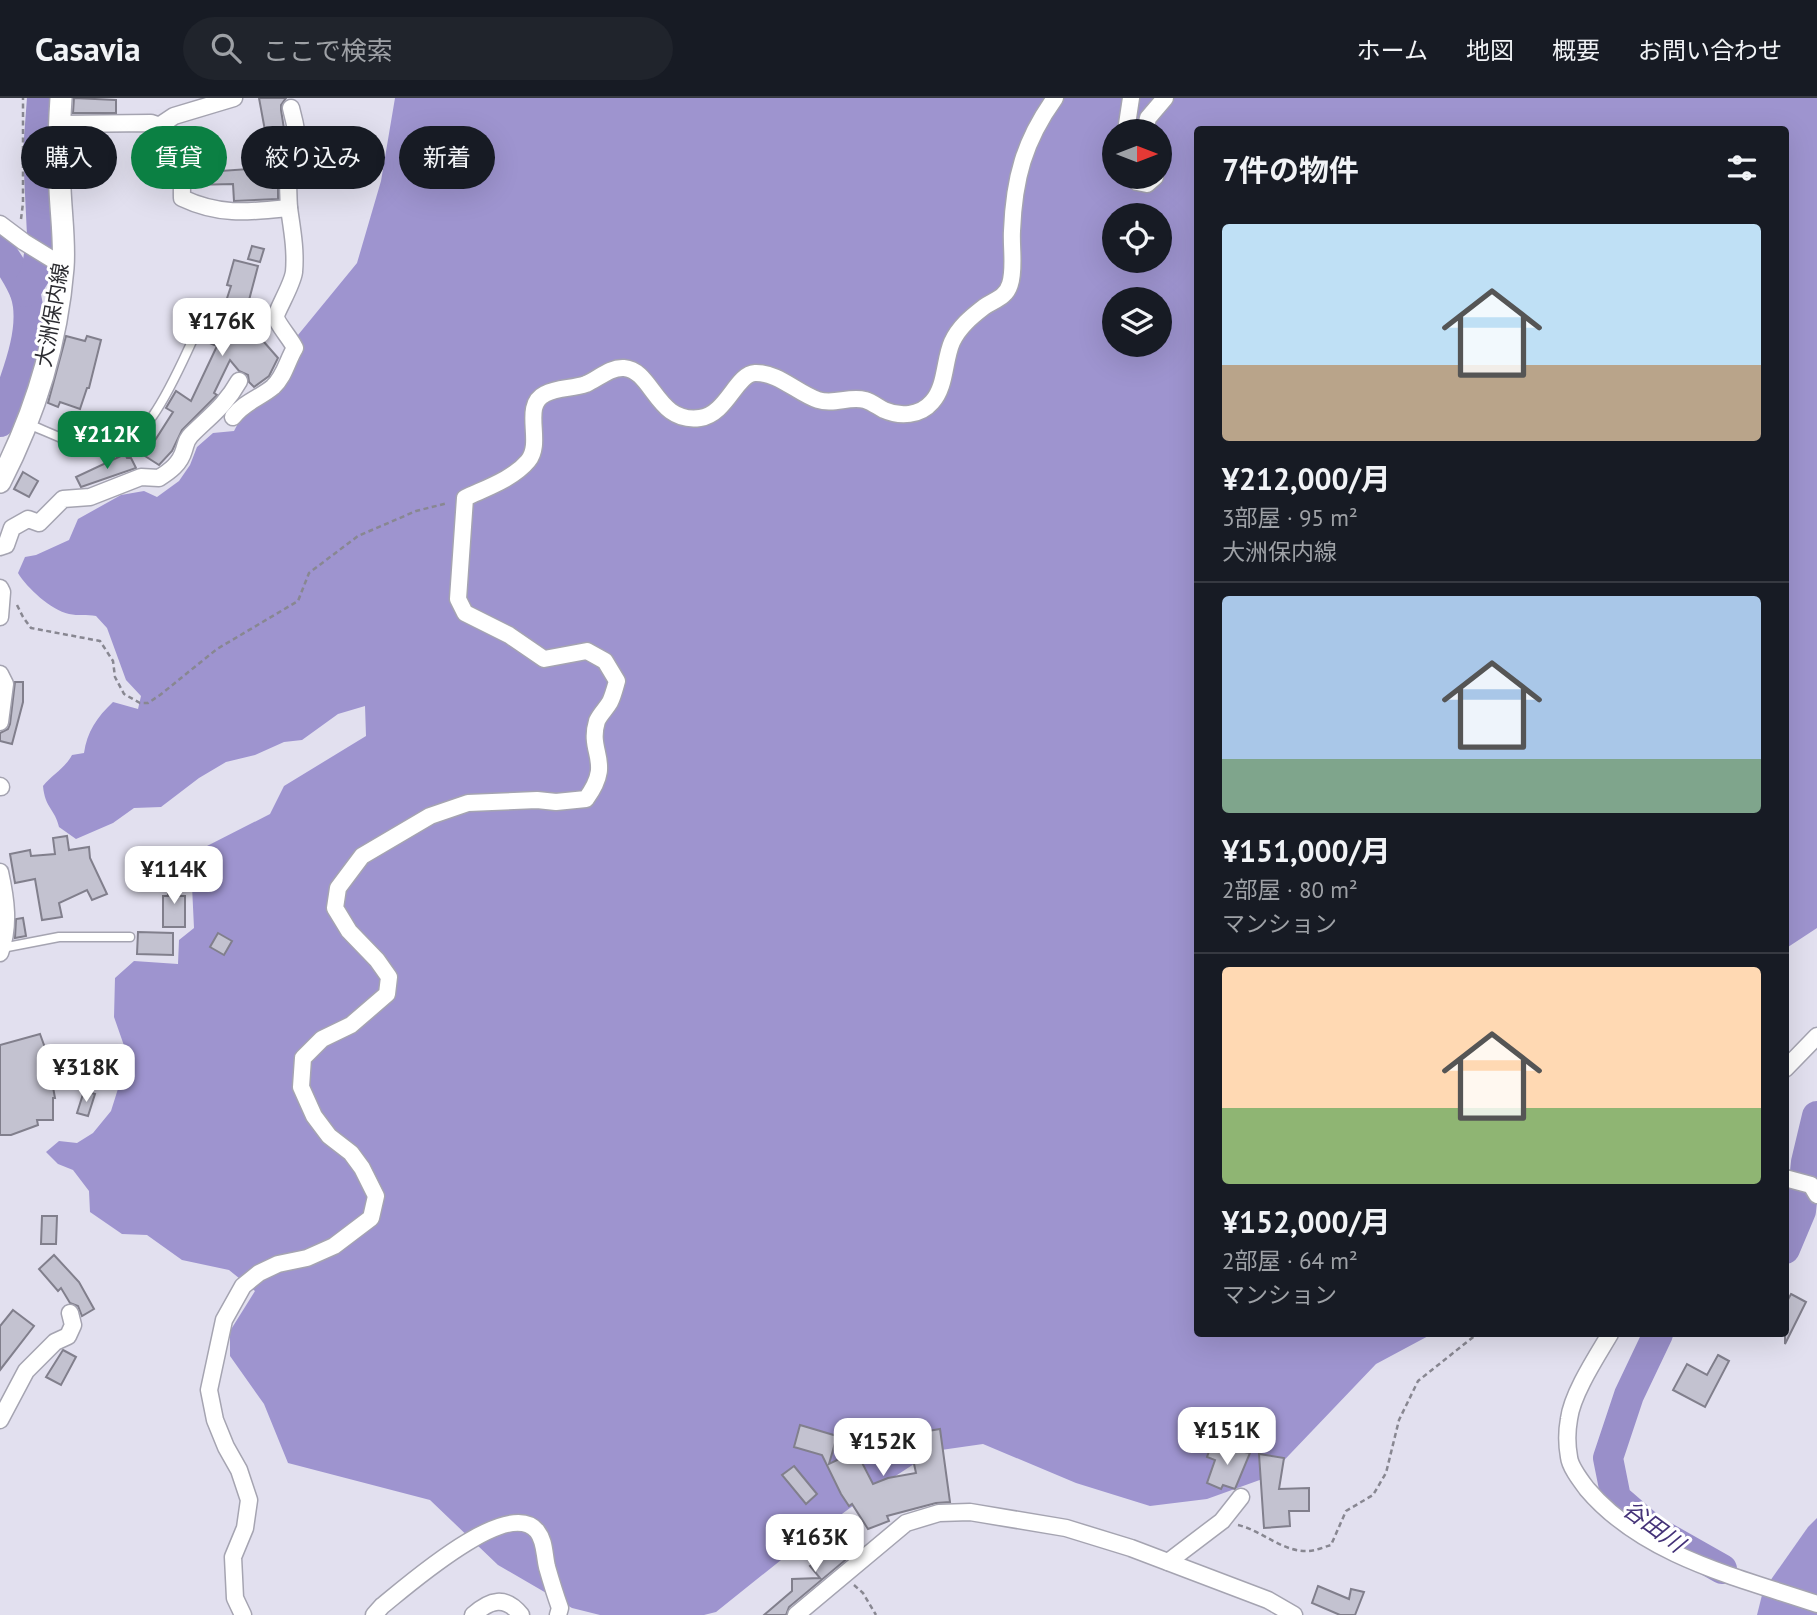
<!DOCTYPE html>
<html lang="ja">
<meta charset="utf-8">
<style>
:root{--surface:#171b24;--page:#20242c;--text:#f1f3f6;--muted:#9ea1a6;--line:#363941;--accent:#0b8043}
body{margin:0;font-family:"PT Sans","Noto Sans JP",sans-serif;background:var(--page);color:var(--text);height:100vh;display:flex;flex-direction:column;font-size:26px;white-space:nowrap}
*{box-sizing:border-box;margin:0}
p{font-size:23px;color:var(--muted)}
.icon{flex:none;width:38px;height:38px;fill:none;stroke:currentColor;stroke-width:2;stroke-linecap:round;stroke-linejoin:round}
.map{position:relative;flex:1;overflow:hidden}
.panel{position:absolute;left:1194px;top:28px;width:595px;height:1211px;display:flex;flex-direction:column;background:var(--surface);border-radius:7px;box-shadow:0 7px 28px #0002}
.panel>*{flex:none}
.top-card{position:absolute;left:21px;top:28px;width:665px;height:63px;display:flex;gap:14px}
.needle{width:46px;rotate:90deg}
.buttons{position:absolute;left:1102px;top:21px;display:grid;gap:14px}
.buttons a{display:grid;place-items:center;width:70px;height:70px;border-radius:50%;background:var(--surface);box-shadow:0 7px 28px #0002;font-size:35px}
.price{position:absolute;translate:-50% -60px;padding:0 16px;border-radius:14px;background:#fff;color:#222;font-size:23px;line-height:46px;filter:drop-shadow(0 2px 4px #0008)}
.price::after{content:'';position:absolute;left:50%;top:42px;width:21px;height:16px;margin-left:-10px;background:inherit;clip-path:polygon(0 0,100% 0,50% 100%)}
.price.on{background:var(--accent);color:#fff}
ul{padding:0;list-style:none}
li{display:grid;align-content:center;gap:14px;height:371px;padding:0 28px}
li+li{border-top:2px solid var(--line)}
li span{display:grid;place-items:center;height:217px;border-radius:7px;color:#555}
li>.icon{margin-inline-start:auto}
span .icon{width:126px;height:126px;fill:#fffc;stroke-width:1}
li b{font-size:30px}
h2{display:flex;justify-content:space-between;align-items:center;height:84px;padding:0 28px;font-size:30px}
.chip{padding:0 24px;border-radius:32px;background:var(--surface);box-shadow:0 7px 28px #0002;font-size:24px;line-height:63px}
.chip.on{background:var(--accent);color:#fff}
header{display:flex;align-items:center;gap:42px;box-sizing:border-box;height:98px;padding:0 35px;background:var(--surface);border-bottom:2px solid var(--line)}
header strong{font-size:33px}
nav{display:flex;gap:38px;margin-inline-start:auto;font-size:24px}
.search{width:490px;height:63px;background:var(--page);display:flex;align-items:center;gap:18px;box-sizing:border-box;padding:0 24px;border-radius:38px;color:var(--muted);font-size:26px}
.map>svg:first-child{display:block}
.forest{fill:#9e94cf;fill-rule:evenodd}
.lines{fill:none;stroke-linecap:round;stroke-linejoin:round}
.river{stroke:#998fc9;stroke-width:30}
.building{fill:#c3c2d0;stroke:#817f8c;stroke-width:2}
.lane-casing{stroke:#a5a4b1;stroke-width:11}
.street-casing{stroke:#a5a4b1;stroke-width:19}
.secondary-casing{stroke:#a5a4b1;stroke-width:24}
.path{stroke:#888791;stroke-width:2.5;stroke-dasharray:5 3.5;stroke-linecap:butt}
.lane{stroke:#fff;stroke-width:8}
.street{stroke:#fff;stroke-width:16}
.secondary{stroke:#fff;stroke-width:21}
.labels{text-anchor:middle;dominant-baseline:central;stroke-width:6;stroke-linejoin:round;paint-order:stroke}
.street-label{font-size:21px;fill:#2b2b30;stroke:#fff}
.water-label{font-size:23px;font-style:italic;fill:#443278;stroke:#fff}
</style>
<header>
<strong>Casavia</strong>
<div class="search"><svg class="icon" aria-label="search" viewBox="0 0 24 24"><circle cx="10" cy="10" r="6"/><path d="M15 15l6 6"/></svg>ここで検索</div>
<nav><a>ホーム</a><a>地図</a><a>概要</a><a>お問い合わせ</a></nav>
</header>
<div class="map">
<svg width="1817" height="1517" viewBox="0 0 1817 1517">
<rect width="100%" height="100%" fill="#e2e0ef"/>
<!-- forest -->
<g class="forest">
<path d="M395,0H1817V830L1785,851V32H1197V1236H1432L1376,1266L1268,1379L1207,1401L1150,1408L1076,1385L983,1346L934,1353L877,1390L796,1450L716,1514L704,1517H600L572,1510L498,1467L430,1402L288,1365L264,1306L230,1258V1233L255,1193L229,1172L182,1162L147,1137L122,1136L90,1114L89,1093L73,1072L58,1066L46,1054L59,1043L77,1045L93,1035L111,1013L128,959L114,919L115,880L134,863L178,866L179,842L194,830L192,788L207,748L270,716L284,688L366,638L365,608L338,616L302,642L284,644L255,657L226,664L199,680L161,709L134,710L113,725L76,741L59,729C55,711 45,710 43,688C52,677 65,670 72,657L84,655C87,634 97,619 113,604L138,611L141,598L126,582L107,530L96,518C87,516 78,518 69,516C51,512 27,490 18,475L25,459L36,457L69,442L78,421L121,397L144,393L157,399L179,383L190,367L197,349L213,335L234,333L243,316L289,280L300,260L298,237L357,165L381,83ZM1115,33H1160V79H1115ZM1115,117H1160V163H1115ZM1115,201H1160V247H1115Z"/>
<path d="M1817,1420V1517H1757L1763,1493L1808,1429Z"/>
</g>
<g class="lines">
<!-- river -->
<g class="river">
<path d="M0,152C9,165 20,181 25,195C38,233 12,288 0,324"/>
<path d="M25,194L36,176L42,137L38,54L42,0"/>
<path d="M1785,1151L1801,1113L1806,1064L1817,1018"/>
<path d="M1658,1236L1629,1297L1608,1360L1616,1400L1653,1432L1722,1471"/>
</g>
</g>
<!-- building -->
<g class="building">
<path d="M74,0L116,2V15H73Z"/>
<path d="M259,0H286L281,7V12L288,56L281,59L278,66V101L234,103L233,86L192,87L193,69L221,68V73L264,70L260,39L266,38Z"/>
<path d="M252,148L264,151L260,164L248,161Z"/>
<path d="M234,162L258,168L248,206L263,212L257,228L260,230L257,236L278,260L269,278L254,289L249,284L248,277L239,273L230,262L214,295L217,297L182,332L172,353L159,367L145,358L173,314L166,310L176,293L191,303L217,248L200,241L208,227L217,231L231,188L227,187Z"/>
<path d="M66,238L85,243L87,238L101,242L89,290H87L80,311L60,304L58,309L48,305Z"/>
<path d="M125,356L127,360H131L136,370L81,389L76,379Z"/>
<path d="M23,374L38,383L29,399L14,391Z"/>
<path d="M15,584H23V604L12,646L0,643V635L8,631L10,626Z"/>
<path d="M67,738L69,752L89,749L90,760L107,796L92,802L87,792L59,805L62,819L42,822L35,781L15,785L10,756L30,752L31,758L55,756L53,740Z"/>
<path d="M168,781H181L180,798H185V829H163V798H168Z"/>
<path d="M23,820L26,838L15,840L16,821Z"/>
<path d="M138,834L173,835V857L137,856Z"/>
<path d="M218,835L232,843L224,857L210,849Z"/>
<path d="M40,936L56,980L57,989H53L55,1000H53V1022H37L38,1027L11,1037H0V947Z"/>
<path d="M84,993L95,996L88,1018L77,1015Z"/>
<path d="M42,1118H57L56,1146H41Z"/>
<path d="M54,1157L79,1184L94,1211L82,1218L78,1208L70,1205L61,1190L58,1193L39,1171Z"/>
<path d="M1791,1196L1806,1204L1785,1246V1207Z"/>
<path d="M13,1212L34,1228L0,1272V1228Z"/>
<path d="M63,1252L76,1259L61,1287L46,1279Z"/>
<path d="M1718,1257L1729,1263L1705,1309L1673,1292L1687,1266L1707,1277Z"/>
<path d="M800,1327L837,1338L829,1366L856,1353L873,1386L888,1380L916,1375L911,1352L930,1347L928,1333L940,1331L950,1404L936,1405L887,1418L889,1423L868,1431L852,1406L849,1408L841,1396L822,1357L794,1349Z"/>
<path d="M1211,1348L1250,1355L1235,1391L1223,1387L1221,1391L1207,1385L1215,1362L1207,1359Z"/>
<path d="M1259,1356L1284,1360L1279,1391L1309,1390V1413H1289L1290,1428L1264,1430Z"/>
<path d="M794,1368L817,1396L806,1406L782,1377Z"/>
<path d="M853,1440L861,1449L789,1509L786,1517H764L792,1493V1481L820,1480L810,1468L813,1466L807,1458L820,1448L829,1457Z"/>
<path d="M1318,1488L1349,1501L1351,1491L1364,1494L1355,1517H1340L1312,1505Z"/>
</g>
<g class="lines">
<!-- lane casing -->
<g class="lane-casing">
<g id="lane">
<path d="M28,326C46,333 87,353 104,353C150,352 181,263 199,229C203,221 209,214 214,207"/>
<path d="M2,850L59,839H130"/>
</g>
</g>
<!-- street casing -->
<g class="street-casing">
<g id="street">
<path d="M59,26L151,25C190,36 181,68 182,100C220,118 249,114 289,110"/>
<path d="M159,28L174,18L234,0"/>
<path d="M1126,33L1131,0"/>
<path d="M1145,33L1148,20L1165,0"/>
<path d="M1132,79L1137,84L1147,86L1155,79"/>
<path d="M0,126L24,144L63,168"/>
<path d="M233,319C244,304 260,300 273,289C285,278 287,263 295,250C291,241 277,226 276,219C276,213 292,188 294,174C296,152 292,131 289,110C288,96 288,81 288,67L299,65C299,46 296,28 291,10"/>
<path d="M0,449L6,447L12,430L28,421L39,425L63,401L90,399L141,379L159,380C170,373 180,366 184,352C186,346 186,342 191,337C210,318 225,308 239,283"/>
<path d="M0,490L2,494L0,519"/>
<path d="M0,576L5,586L0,624"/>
<path d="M0,688L1,689"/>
<path d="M0,774C6,801 10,828 0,855"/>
<path d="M1785,971L1817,938"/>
<path d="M1785,1080L1811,1087L1817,1097"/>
<path d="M1610,1236C1597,1258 1572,1296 1569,1321C1567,1332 1567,1348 1569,1359C1570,1369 1581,1383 1587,1391C1644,1458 1737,1479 1817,1506"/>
<path d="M0,1322L26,1273L55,1244L68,1238L73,1227L70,1215"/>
<path d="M1168,1464L1222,1423L1241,1399"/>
<path d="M243,1517L235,1500L233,1459L245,1430L249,1402L239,1372L226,1349L215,1322L209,1292L224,1222L243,1188L259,1175L278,1166L307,1160L334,1148L371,1120L376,1098L362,1070L351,1055L329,1038L314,1018L301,989L303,960L322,941L351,927L387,896L389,879L377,862L349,833L335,810L338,790L362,758L430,718L468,705L537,702L556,704L586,701C614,663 587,656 597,623C600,616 606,611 610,604C613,598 615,590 617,583L605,563L587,553L544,561L509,537L465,515L458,501L465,400C486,390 513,381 528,363C544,344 521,308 545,296C558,289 572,291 586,286C598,281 610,269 624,270C653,272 656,326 700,320C727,316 736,276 755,275C778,274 797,295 818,302C834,307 849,298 865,302C872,304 878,309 884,312C900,319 920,318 932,304C946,289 944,262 952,244C959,229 971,219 984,209C994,202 1006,200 1010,186C1015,171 1011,149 1012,133C1014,81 1024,43 1055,0"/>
<path d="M374,1517L382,1508C407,1488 508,1398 537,1433C545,1443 544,1456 547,1469C551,1483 555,1496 560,1510L558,1517"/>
<path d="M473,1517C490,1502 505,1497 521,1517"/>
<path d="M796,1517L906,1425L939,1415L970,1414L1066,1430L1131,1450L1268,1502L1294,1517"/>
</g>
</g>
<!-- secondary casing -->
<g class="secondary-casing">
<path id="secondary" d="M0,384C34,318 57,244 63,170C65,144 61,117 60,91C58,61 59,30 61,0"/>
</g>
<!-- path -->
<g class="path">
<path d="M21,121L23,105V0"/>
<path d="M17,507L23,519L31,530L100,543L113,563L115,579L124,596L140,605H148L160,597L217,551L298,503L309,475L358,438L416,413L448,405"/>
<path d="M1238,1427C1263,1433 1282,1454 1308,1453C1315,1453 1324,1449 1331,1447L1346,1413L1373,1397L1386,1375L1399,1322L1418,1283L1477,1236"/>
<path d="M854,1487L863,1495L876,1517"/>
</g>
<!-- lane -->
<use href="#lane" class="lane"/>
<!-- street -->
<use href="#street" class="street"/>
<!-- secondary -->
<use href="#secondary" class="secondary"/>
</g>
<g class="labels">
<!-- street labels -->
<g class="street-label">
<text transform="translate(52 217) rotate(-80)">大洲保内線</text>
</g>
<!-- water labels -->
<g class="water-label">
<text transform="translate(1654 1428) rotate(36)">谷田川</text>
</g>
</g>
</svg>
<div class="buttons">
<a><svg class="needle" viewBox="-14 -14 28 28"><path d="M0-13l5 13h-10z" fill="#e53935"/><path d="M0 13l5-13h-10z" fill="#9ea1a6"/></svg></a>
<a><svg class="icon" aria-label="locate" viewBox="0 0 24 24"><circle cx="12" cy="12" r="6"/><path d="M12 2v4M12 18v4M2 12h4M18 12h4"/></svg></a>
<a><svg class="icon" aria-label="layers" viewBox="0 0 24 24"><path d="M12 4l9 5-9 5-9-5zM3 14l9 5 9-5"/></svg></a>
</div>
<b class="price" style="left:222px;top:260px">¥176K</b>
<b class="price on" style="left:107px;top:373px">¥212K</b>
<b class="price" style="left:174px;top:808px">¥114K</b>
<b class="price" style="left:86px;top:1006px">¥318K</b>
<b class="price" style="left:1227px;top:1369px">¥151K</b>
<b class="price" style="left:883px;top:1380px">¥152K</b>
<b class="price" style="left:815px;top:1476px">¥163K</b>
<div class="top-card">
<a class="chip">購入</a>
<a class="chip on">賃貸</a>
<a class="chip">絞り込み</a>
<a class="chip">新着</a>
</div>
<section class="panel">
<h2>7件の物件<svg class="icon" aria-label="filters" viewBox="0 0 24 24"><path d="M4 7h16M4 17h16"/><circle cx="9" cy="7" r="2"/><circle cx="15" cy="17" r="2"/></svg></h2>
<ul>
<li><span style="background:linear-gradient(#bfe0f5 65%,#b9a48a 0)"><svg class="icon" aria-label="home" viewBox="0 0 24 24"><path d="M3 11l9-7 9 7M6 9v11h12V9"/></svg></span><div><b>¥212,000/月</b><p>3部屋 · 95 m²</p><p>大洲保内線</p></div></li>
<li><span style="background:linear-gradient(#a9c7e8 75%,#7fa58c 0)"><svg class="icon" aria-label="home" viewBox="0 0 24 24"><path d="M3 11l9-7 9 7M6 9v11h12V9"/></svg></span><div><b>¥151,000/月</b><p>2部屋 · 80 m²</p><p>マンション</p></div></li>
<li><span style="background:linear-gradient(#ffd9b3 65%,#8fb573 0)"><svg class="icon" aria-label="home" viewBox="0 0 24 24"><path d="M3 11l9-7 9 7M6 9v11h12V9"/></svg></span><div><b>¥152,000/月</b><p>2部屋 · 64 m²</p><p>マンション</p></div></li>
</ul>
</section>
</div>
